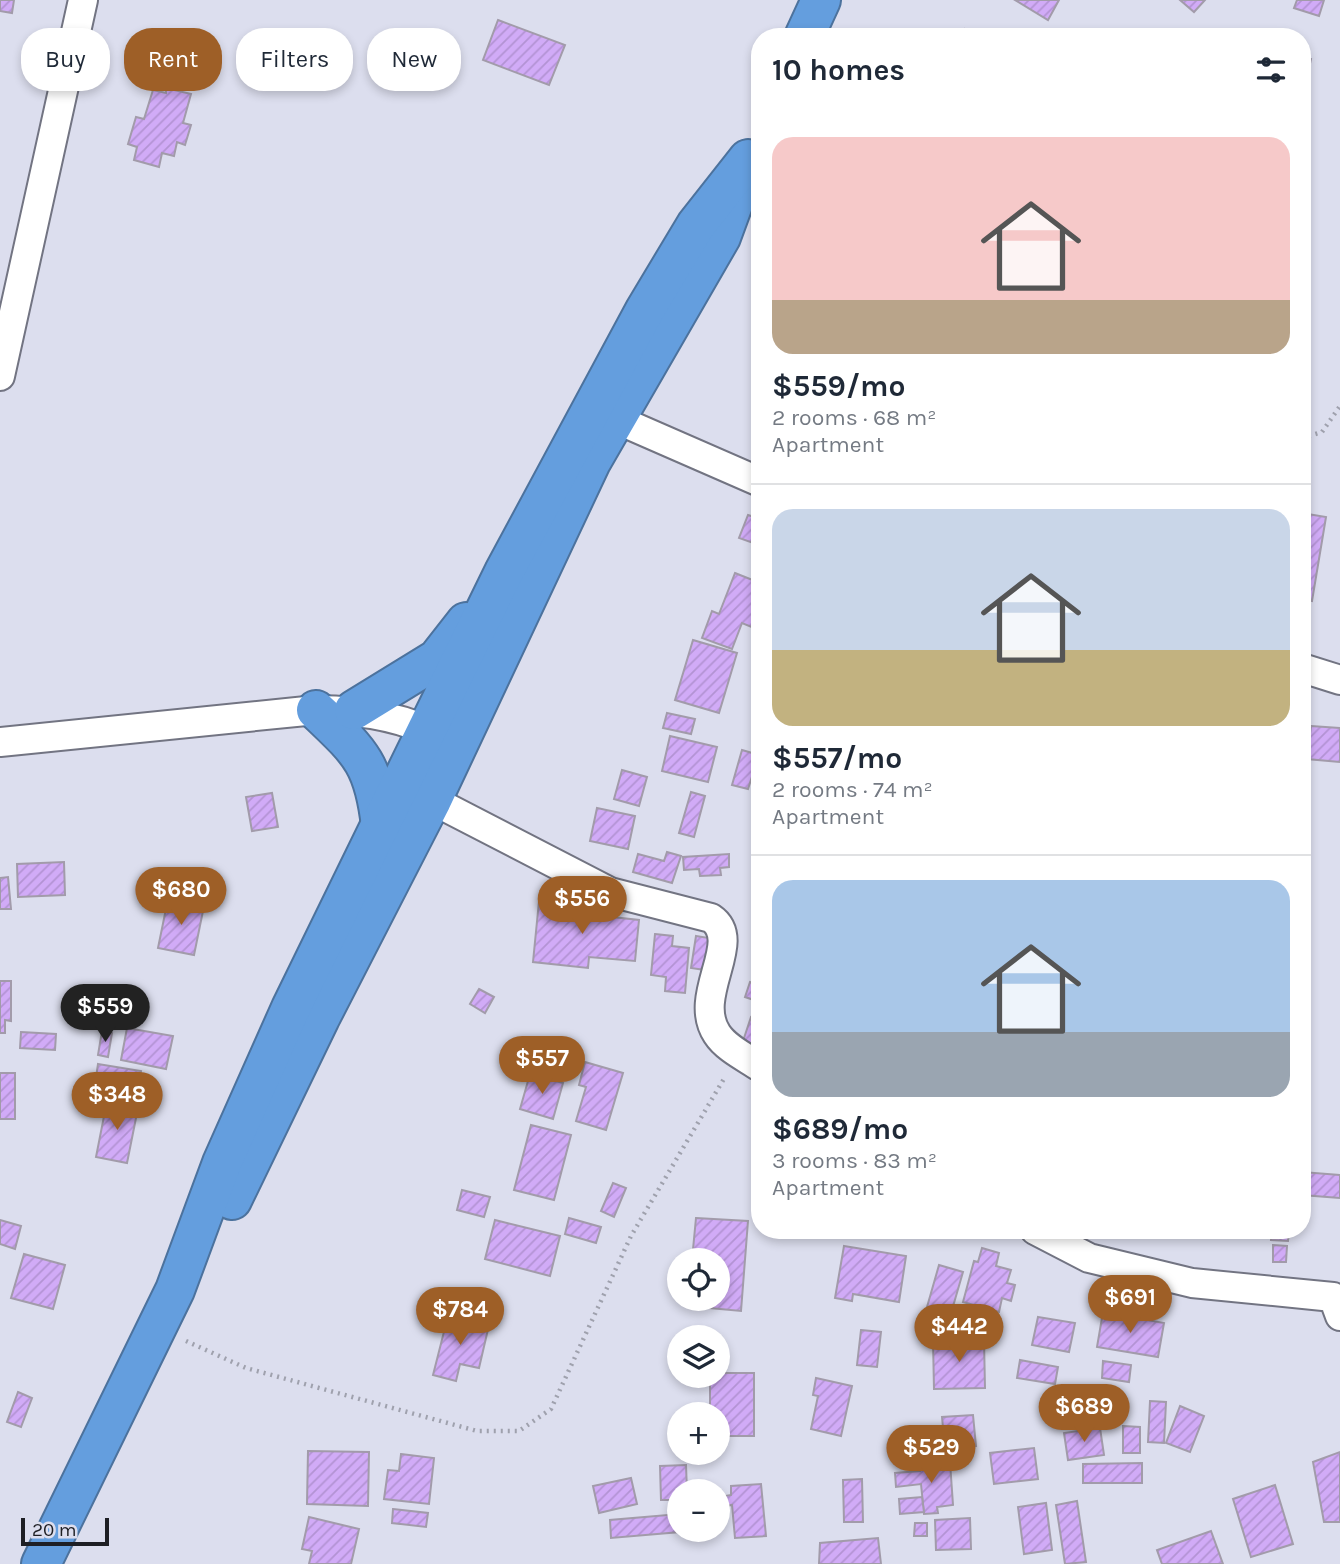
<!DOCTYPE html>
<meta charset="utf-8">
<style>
:root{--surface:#fff;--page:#f2f2f3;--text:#1f2937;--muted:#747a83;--line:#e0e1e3;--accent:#9e5f27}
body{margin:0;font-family:Karla,sans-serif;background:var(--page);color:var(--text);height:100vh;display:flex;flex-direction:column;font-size:26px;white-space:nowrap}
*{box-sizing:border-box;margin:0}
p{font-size:23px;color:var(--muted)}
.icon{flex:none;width:38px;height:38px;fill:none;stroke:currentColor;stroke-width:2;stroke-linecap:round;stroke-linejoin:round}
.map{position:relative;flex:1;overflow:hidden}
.details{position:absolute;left:751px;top:28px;width:560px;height:1211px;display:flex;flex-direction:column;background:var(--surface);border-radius:28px;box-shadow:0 4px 10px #0003}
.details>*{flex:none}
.banner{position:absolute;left:21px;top:28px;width:625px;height:63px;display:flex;gap:14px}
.fabs{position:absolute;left:667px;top:1248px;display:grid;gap:14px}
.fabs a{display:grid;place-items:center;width:63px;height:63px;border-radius:50%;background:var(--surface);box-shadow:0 4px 10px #0003;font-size:35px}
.scale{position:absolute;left:21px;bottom:18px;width:88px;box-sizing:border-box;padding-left:7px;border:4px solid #1e1f24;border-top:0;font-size:19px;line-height:24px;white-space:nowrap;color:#1e1f24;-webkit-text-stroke:5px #dcdeee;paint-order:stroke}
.price{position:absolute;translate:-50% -60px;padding:0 16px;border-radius:24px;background:var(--accent);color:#fff;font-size:23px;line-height:46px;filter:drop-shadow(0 2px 4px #0008)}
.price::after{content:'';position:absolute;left:50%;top:42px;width:21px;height:16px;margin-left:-10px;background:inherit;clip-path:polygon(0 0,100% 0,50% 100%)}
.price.current{background:#222;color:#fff}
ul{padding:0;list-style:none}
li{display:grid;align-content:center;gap:14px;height:371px;padding:0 21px}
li+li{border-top:2px solid var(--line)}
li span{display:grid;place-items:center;height:217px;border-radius:21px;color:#555}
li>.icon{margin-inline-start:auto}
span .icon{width:126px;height:126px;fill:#fffc;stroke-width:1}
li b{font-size:30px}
h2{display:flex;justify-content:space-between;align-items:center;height:84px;padding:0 21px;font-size:30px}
.pill{padding:0 24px;border-radius:28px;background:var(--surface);box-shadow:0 4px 10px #0003;font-size:24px;line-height:63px}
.pill.current{background:var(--accent);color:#fff}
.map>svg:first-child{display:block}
.building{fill:url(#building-hatch);stroke:#a29baa;stroke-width:2}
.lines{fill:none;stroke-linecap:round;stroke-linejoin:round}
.street-casing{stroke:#727482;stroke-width:32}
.highway-casing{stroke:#4c729d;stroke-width:42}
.path{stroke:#9fa1ad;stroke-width:4.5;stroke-dasharray:2 5;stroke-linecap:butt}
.street{stroke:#fff;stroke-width:28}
.highway{stroke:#649ede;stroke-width:38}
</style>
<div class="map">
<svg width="1340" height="1564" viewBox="0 0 1340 1564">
<defs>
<pattern id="building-hatch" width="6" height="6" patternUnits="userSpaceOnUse" patternTransform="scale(1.75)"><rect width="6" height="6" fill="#d1abf7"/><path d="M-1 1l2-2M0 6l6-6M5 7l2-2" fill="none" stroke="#b393d4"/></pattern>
</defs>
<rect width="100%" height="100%" fill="#dcdeee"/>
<!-- building -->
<g class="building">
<path d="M0,0H14L12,13L0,11Z"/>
<path d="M1015,0H1059L1048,20Z"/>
<path d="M1180,0H1205L1194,12Z"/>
<path d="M1297,0H1324L1319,16L1294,8Z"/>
<path d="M498,20L565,45L549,85L483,60Z"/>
<path d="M965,29L997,37H963Z"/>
<path d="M1302,57L1311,59L1304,91L1302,90Z"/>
<path d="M166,88L191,94L183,123L191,125L185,145L177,142L174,156L162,153L159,167L134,160L137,147L128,144L136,117L144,119L153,90L166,93Z"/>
<path d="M1302,513L1326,517L1312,601L1302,599Z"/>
<path d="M748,515L760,519L756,544L739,538Z"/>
<path d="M735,573L760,583V613L754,628L742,623L732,649L702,638L712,611L719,614Z"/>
<path d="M693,640L737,653L719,713L675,700Z"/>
<path d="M667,713L695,719L691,734L663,728Z"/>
<path d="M1311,726L1340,728V762L1307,759Z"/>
<path d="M670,736L717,747L708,782L662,771Z"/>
<path d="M742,750L759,755L748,789L732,785Z"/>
<path d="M622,770L647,777L639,806L614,799Z"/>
<path d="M691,792L705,796L694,837L679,833Z"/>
<path d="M272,793L278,827L252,831L246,797Z"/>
<path d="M597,808L635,816L628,849L590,841Z"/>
<path d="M667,852L681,856L672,883L633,872L638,854L664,861Z"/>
<path d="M729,854V867L720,868L721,875L700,876L699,869L684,870L683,857Z"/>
<path d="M64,862L65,895L18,897L17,864Z"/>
<path d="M8,877L11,909H0V878Z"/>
<path d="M168,899L204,906L194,955L158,948Z"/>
<path d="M539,901L595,908L594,915L639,920L635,961L589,957L588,968L533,962Z"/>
<path d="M655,934L673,936L672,946L689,948L685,993L665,991L666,977L651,975Z"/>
<path d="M696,936L709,938L705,970L691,968Z"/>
<path d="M0,981H11V1021L5,1020V1033H0Z"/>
<path d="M750,982L760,985V1002L745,997Z"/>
<path d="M479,989L494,997L485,1013L470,1004Z"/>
<path d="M751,1017L760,1020V1046L743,1041Z"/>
<path d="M127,1028L173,1036L166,1069L121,1060Z"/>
<path d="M102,1031L112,1033L108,1057L98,1055Z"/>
<path d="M21,1032L56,1034L55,1050L20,1048Z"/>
<path d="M585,1062L623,1073L606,1130L576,1121L586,1087L579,1085Z"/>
<path d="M98,1064L141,1071L136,1099L94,1091Z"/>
<rect x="0" y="1073" width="15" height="46"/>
<path d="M530,1074L563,1083L553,1119L520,1109Z"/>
<path d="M107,1101L138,1108L127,1163L96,1157Z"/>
<path d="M531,1125L571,1135L554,1200L514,1190Z"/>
<path d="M1302,1172L1340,1175V1198L1302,1195Z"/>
<path d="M613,1183L626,1188L614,1217L601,1211Z"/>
<path d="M462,1190L490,1197L484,1217L457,1210Z"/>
<path d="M569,1218L601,1227L596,1243L565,1234Z"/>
<path d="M696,1218L748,1221L741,1311L688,1306L689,1298H718V1260H692Z"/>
<path d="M0,1220L21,1226L15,1249L0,1244Z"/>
<path d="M495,1220L560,1236L550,1276L485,1259Z"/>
<path d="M1272,1230H1289L1288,1241L1271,1240Z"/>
<path d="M1273,1245L1287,1246L1286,1262H1273Z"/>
<path d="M844,1246L906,1256L899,1302L853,1294L852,1301L835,1298Z"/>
<path d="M982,1248L999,1253L996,1266L1011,1270L1007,1283L1015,1285L1011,1301L1002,1298L999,1312L963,1302L974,1261L978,1262Z"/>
<path d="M24,1254L65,1265L53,1309L11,1298Z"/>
<path d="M939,1265L963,1272L945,1334L921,1328Z"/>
<path d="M1103,1312L1164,1323L1158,1357L1097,1347Z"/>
<path d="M448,1316L489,1325L479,1368L460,1364L456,1381L433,1375Z"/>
<path d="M1038,1317L1075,1323L1069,1352L1032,1345Z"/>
<path d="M861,1330L881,1332L877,1367L857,1365Z"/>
<path d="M984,1340L985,1388L934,1389L933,1341Z"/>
<path d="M1020,1360L1058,1367L1055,1384L1017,1378Z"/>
<path d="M1103,1361L1131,1365L1129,1382L1102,1378Z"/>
<path d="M718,1373H754V1436H718V1414H710V1376Z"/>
<path d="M816,1378L852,1386L841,1436L811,1429L818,1396L813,1395Z"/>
<path d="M18,1392L32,1398L21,1427L7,1422Z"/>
<path d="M1150,1401L1166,1402L1164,1443L1148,1442Z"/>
<path d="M1180,1406L1204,1416L1190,1452L1166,1443Z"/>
<path d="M973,1415L976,1446L945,1449L942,1417Z"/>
<path d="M1123,1426L1140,1427V1453H1123Z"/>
<path d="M1100,1428L1104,1455L1068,1460L1064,1433Z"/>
<path d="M1034,1448L1038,1479L994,1484L990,1453Z"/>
<path d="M308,1451L369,1452L368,1506L307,1504Z"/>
<path d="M1340,1452V1522H1324L1313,1462Z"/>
<path d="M401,1454L434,1458L429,1504L384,1499L388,1470L399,1471Z"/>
<path d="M950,1462L953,1505L937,1507L938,1513L924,1514L921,1484L896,1487L895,1473L920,1471L919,1465Z"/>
<path d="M1142,1463V1483H1083V1464Z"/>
<path d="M686,1465L687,1491H679V1500H661L660,1466Z"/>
<path d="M631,1478L637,1504L599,1513L593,1486Z"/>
<path d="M862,1479L863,1522H844L843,1480Z"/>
<path d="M761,1484L766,1536L735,1538L732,1505L726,1506L725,1496L731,1495V1486Z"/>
<path d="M1275,1485L1293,1544L1251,1557L1233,1499Z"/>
<path d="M922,1497L924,1512L900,1514L899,1499Z"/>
<path d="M1077,1501L1086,1562L1065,1564L1056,1505Z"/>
<path d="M1046,1503L1052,1550L1024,1554L1018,1507Z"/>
<path d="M393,1509L428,1513L426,1527L392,1523Z"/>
<path d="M679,1514L680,1532L611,1538L610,1520Z"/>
<path d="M309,1517L359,1529L351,1564H309L312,1551L302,1549Z"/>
<path d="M970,1518L971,1549L936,1550L935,1520Z"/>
<path d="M915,1523H927V1536H914Z"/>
<path d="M1211,1531L1223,1564H1162L1157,1550Z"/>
<path d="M878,1538L881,1564H819L820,1543Z"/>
</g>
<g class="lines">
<!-- street casing -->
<g class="street-casing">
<g id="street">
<path d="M0,376L83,0"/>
<path d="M618,420L760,482"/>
<path d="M1302,668L1340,680"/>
<path d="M0,742L316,710C359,710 404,716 442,738"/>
<path d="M432,800L610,892L711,918C745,941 691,995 717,1034C726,1048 745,1057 760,1067"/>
<path d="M1035,1230L1089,1258L1192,1283L1333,1297L1340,1316"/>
</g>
</g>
<!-- highway casing -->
<g class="highway-casing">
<g id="highway">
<path d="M804,37L821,0"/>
<path d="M316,710C360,752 374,763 381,826"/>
<path d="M354,710L437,659L466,622"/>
<path d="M232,1200L320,1018L432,800L591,462L721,237L739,188"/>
<path d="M41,1564L175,1290L222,1163L291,1008L504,572L645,310L696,225L748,159"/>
</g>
</g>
<!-- path -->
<g class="path">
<path d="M1302,438L1322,432L1340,406"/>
<path d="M186,1341L246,1368L477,1431H519L551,1409L631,1236L725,1077"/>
</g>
<!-- street -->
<use href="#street" class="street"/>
<!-- highway -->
<use href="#highway" class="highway"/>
</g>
</svg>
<div class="fabs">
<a><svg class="icon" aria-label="locate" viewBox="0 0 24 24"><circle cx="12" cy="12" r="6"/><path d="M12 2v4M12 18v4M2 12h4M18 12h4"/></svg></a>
<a><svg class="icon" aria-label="layers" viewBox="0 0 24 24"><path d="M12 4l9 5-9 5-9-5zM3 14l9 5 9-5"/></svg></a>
<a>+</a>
<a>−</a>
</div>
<div class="scale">20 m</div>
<b class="price" style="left:181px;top:927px">$680</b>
<b class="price" style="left:582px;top:936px">$556</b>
<b class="price current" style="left:105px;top:1044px">$559</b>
<b class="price" style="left:542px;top:1096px">$557</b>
<b class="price" style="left:117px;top:1132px">$348</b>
<b class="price" style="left:1130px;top:1335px">$691</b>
<b class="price" style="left:460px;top:1347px">$784</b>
<b class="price" style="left:959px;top:1364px">$442</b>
<b class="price" style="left:1084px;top:1444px">$689</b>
<b class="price" style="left:931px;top:1485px">$529</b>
<div class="banner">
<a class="pill">Buy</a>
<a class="pill current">Rent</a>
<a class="pill">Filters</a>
<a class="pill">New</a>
</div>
<section class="details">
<h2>10 homes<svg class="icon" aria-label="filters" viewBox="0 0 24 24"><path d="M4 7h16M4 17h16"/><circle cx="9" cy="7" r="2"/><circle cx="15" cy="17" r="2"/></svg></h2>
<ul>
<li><span style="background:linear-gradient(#f6c9c9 75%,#b9a48a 0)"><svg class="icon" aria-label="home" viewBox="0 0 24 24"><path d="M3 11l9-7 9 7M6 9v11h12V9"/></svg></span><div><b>$559/mo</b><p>2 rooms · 68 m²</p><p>Apartment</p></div></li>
<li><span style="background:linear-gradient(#c9d6e8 65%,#c2b280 0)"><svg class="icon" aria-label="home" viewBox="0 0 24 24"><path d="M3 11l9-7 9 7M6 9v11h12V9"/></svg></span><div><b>$557/mo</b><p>2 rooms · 74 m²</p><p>Apartment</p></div></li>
<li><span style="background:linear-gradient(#a9c7e8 70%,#9aa5b1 0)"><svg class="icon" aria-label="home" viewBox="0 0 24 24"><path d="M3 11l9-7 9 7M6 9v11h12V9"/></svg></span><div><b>$689/mo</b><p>3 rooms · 83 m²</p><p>Apartment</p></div></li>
</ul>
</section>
</div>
